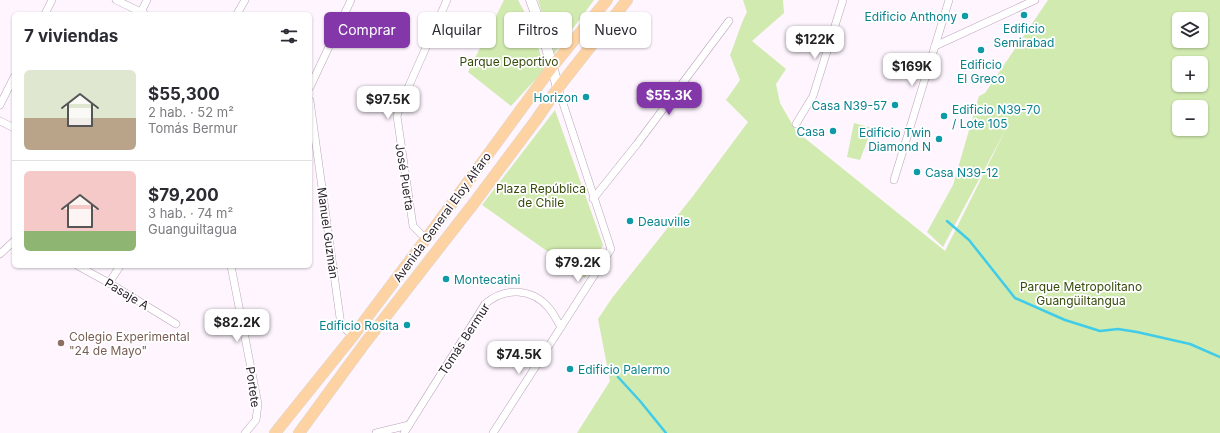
<!DOCTYPE html>
<html lang="es">
<meta charset="utf-8">
<style>
:root{--surface:#fff;--page:#f2f2f3;--text:#2b2b33;--muted:#7c7c81;--line:#e1e1e2;--accent:#8437a8}
body{margin:0;font-family:Inter,sans-serif;background:var(--page);color:var(--text);height:100vh;display:flex;flex-direction:column;font-size:15px;white-space:nowrap}
*{box-sizing:border-box;margin:0}
p{font-size:13px;color:var(--muted)}
.icon{flex:none;width:22px;height:22px;fill:none;stroke:currentColor;stroke-width:2;stroke-linecap:round;stroke-linejoin:round}
.map{position:relative;flex:1;overflow:hidden}
.details{position:absolute;left:12px;top:12px;width:300px;height:256px;display:flex;flex-direction:column;background:var(--surface);border-radius:6px;box-shadow:0 1px 3px #0004}
.details>*{flex:none}
.top-card{position:absolute;left:324px;top:12px;width:380px;height:36px;display:flex;gap:8px}
.controls{position:absolute;left:1172px;top:12px;display:grid;gap:8px}
.controls a{display:grid;place-items:center;width:36px;height:36px;border-radius:6px;background:var(--surface);box-shadow:0 1px 3px #0004;font-size:20px}
.price{position:absolute;translate:-50% -34px;padding:0 9px;border-radius:8px;background:#fff;color:#222;font-size:13px;line-height:26px;filter:drop-shadow(0 1px 2px #0008)}
.price::after{content:'';position:absolute;left:50%;top:24px;width:12px;height:9px;margin-left:-6px;background:inherit;clip-path:polygon(0 0,100% 0,50% 100%)}
.price.active{background:var(--accent);color:#fff}
ul{padding:0;list-style:none}
li{display:flex;align-items:center;gap:12px;height:100px;padding:0 12px}
li+li{border-top:1px solid var(--line)}
li span{display:grid;place-items:center;flex:none;width:112px;height:80px;border-radius:6px;color:#555}
li>.icon{margin-inline-start:auto}
span .icon{width:48px;height:48px;fill:#fffc;stroke-width:1}
li b{font-size:17px}
h2{display:flex;justify-content:space-between;align-items:center;height:48px;padding:0 12px;font-size:17px}
.pill{padding:0 14px;border-radius:6px;background:var(--surface);box-shadow:0 1px 3px #0004;font-size:14px;line-height:36px}
.pill.active{background:var(--accent);color:#fff}
.map>svg:first-child{display:block}
.green{fill:#d1eab0;fill-rule:evenodd}
.lines{fill:none;stroke-linecap:round;stroke-linejoin:round}
.stream{stroke:#40cce9;stroke-width:2.5}
.minor-casing{stroke:#bba4ba;stroke-width:8}
.secondary-casing{stroke:#bba4ba;stroke-width:11}
.primary-casing{stroke:#d9d8d9;stroke-width:12}
.minor{stroke:#fff;stroke-width:7}
.secondary{stroke:#fff;stroke-width:10}
.primary{stroke:#fed3a3;stroke-width:11}
.culture-dot{fill:#0f9aa8;stroke:#fff;stroke-width:1.5}
.education-dot{fill:#8d6e63;stroke:#fff;stroke-width:1.5}
.labels{text-anchor:middle;dominant-baseline:central;stroke-width:3.5;stroke-linejoin:round;paint-order:stroke}
.culture-label{font-size:12px;fill:#0d838f;stroke:#fff;text-anchor:end}
.park-label{font-size:12px;fill:#364b0a;stroke:#fff}
.street-label{font-size:12px;fill:#2d242d;stroke:#fff}
.education-label{font-size:12px;fill:#785e54;stroke:#fff;text-anchor:start}
</style>
<div class="map">
<svg width="1220" height="433" viewBox="0 0 1220 433">
<rect width="100%" height="100%" fill="#fef5fe"/>
<!-- green -->
<g class="green">
<path d="M504,0H518L531,24L545,69L511,106L468,72Z"/>
<path d="M538,0H594L554,54Z"/>
<path d="M743,0H783L784,13L752,41L786,69L776,84L780,103L796,131L945,251L1007,127L943,247L927,232L953,185L979,96L985,93L1048,0H1220V433H577L610,381L598,319L612,298L693,196L748,122L726,100L740,80L730,55C736,41 740,25 747,12ZM1179,19H1201V41H1179ZM1179,63H1201V85H1179ZM1179,107H1201V129H1179Z"/>
<path d="M555,110L603,245L585,278L482,205Z"/>
<path d="M854,123L872,128L860,160L847,157Z"/>
</g>
<g class="lines">
<!-- stream -->
<g class="stream">
<path d="M947,221L969,240L1015,298L1065,320L1100,331L1118,329L1137,332L1190,344L1220,357"/>
<path d="M618,377L640,401L666,433"/>
</g>
<!-- minor casing -->
<g class="minor-casing">
<g id="minor">
<path d="M116,0L145,14"/>
<path d="M45,14L52,0"/>
<path d="M140,14L147,0"/>
<path d="M237,14L245,0"/>
<path d="M935,46L1035,0"/>
<path d="M310,87L351,0"/>
<path d="M310,101L341,325L353,336"/>
<path d="M0,105L14,77"/>
<path d="M0,121L14,128"/>
<path d="M796,124L813,96L843,0"/>
<path d="M894,180L949,0"/>
<path d="M593,199L637,144L729,21"/>
<path d="M426,239L413,226L397,116L400,106L447,0"/>
<path d="M0,254L14,241"/>
<path d="M78,266L109,283L176,324"/>
<path d="M231,266L258,404L256,420L245,433"/>
<path d="M109,283L120,266"/>
<path d="M376,433L409,425"/>
<path d="M404,433L485,304C505,287 532,288 549,308C554,314 557,321 561,327"/>
<path d="M493,433L611,249L558,88"/>
</g>
</g>
<!-- secondary casing -->
<g class="secondary-casing">
<path id="secondary" d="M531,0L542,30L558,88"/>
</g>
<!-- primary casing -->
<g class="primary-casing">
<g id="primary">
<path d="M275,433L353,336L426,239L552,67L607,0"/>
<path d="M299,433L365,343L474,203L536,120L558,88L627,0"/>
</g>
</g>
<!-- minor -->
<use href="#minor" class="minor"/>
<!-- secondary -->
<use href="#secondary" class="secondary"/>
<!-- primary -->
<use href="#primary" class="primary"/>
</g>
<!-- markers -->
<g class="culture-dot">
<circle cx="1024" cy="15" r="4"/>
<circle cx="965" cy="16" r="4"/>
<circle cx="981" cy="50" r="4"/>
<circle cx="586" cy="97" r="4"/>
<circle cx="895" cy="105" r="4"/>
<circle cx="944" cy="116" r="4"/>
<circle cx="833" cy="131" r="4"/>
<circle cx="939" cy="139" r="4"/>
<circle cx="917" cy="172" r="4"/>
<circle cx="630" cy="221" r="4"/>
<circle cx="446" cy="279" r="4"/>
<circle cx="407" cy="325" r="4"/>
<circle cx="570" cy="369" r="4"/>
</g>
<circle class="education-dot" cx="61" cy="343" r="4"/>
<g class="labels">
<!-- culture labels -->
<g class="culture-label">
<text x="957" y="16">Edificio Anthony</text>
<text x="1024" y="28" text-anchor="middle">Edificio<tspan x="1024" dy="14">Semirabad</tspan></text>
<text x="981" y="64" text-anchor="middle">Edificio<tspan x="981" dy="14">El Greco</tspan></text>
<text x="578" y="97">Horizon</text>
<text x="887" y="105">Casa N39-57</text>
<text x="952" y="109" text-anchor="start">Edificio N39-70<tspan x="952" dy="14">/ Lote 105</tspan></text>
<text x="825" y="131">Casa</text>
<text x="931" y="132">Edificio Twin<tspan x="931" dy="14">Diamond N</tspan></text>
<text x="925" y="172" text-anchor="start">Casa N39-12</text>
<text x="638" y="221" text-anchor="start">Deauville</text>
<text x="454" y="279" text-anchor="start">Montecatini</text>
<text x="399" y="325">Edificio Rosita</text>
<text x="578" y="369" text-anchor="start">Edificio Palermo</text>
</g>
<!-- park labels -->
<g class="park-label">
<text x="509" y="61">Parque Deportivo</text>
<text x="541" y="188">Plaza República<tspan x="541" dy="14">de Chile</tspan></text>
<text x="1081" y="286">Parque Metropolitano<tspan x="1081" dy="14">Guangüiltangua</tspan></text>
</g>
<!-- street labels -->
<g class="street-label">
<text transform="translate(405 177) rotate(81)">José Puerta</text>
<text transform="translate(442 217) rotate(-54)">Avenida General Eloy Alfaro</text>
<text transform="translate(328 233) rotate(82)">Manuel Guzmán</text>
<text transform="translate(127 294) rotate(31)">Pasaje A</text>
<text transform="translate(464 339) rotate(-57)">Tomás Bermur</text>
<text transform="translate(253 387) rotate(82)">Portete</text>
</g>
<!-- education labels -->
<g class="education-label">
<text x="69" y="336">Colegio Experimental<tspan x="69" dy="14">"24 de Mayo"</tspan></text>
</g>
</g>
</svg>
<div class="controls">
<a><svg class="icon" aria-label="layers" viewBox="0 0 24 24"><path d="M12 4l9 5-9 5-9-5zM3 14l9 5 9-5"/></svg></a>
<a>+</a>
<a>−</a>
</div>
<b class="price" style="left:815px;top:60px">$122K</b>
<b class="price" style="left:912px;top:87px">$169K</b>
<b class="price active" style="left:669px;top:116px">$55.3K</b>
<b class="price" style="left:388px;top:120px">$97.5K</b>
<b class="price" style="left:578px;top:283px">$79.2K</b>
<b class="price" style="left:237px;top:343px">$82.2K</b>
<b class="price" style="left:519px;top:375px">$74.5K</b>
<div class="top-card">
<a class="pill active">Comprar</a>
<a class="pill">Alquilar</a>
<a class="pill">Filtros</a>
<a class="pill">Nuevo</a>
</div>
<section class="details">
<h2>7 viviendas<svg class="icon" aria-label="filters" viewBox="0 0 24 24"><path d="M4 7h16M4 17h16"/><circle cx="9" cy="7" r="2"/><circle cx="15" cy="17" r="2"/></svg></h2>
<ul>
<li><span style="background:linear-gradient(#dfe7d0 60%,#b9a48a 0)"><svg class="icon" aria-label="home" viewBox="0 0 24 24"><path d="M3 11l9-7 9 7M6 9v11h12V9"/></svg></span><div><b>$55,300</b><p>2 hab. · 52 m²</p><p>Tomás Bermur</p></div></li>
<li><span style="background:linear-gradient(#f6c9c9 75%,#8fb573 0)"><svg class="icon" aria-label="home" viewBox="0 0 24 24"><path d="M3 11l9-7 9 7M6 9v11h12V9"/></svg></span><div><b>$79,200</b><p>3 hab. · 74 m²</p><p>Guanguiltagua</p></div></li>
</ul>
</section>
</div>
